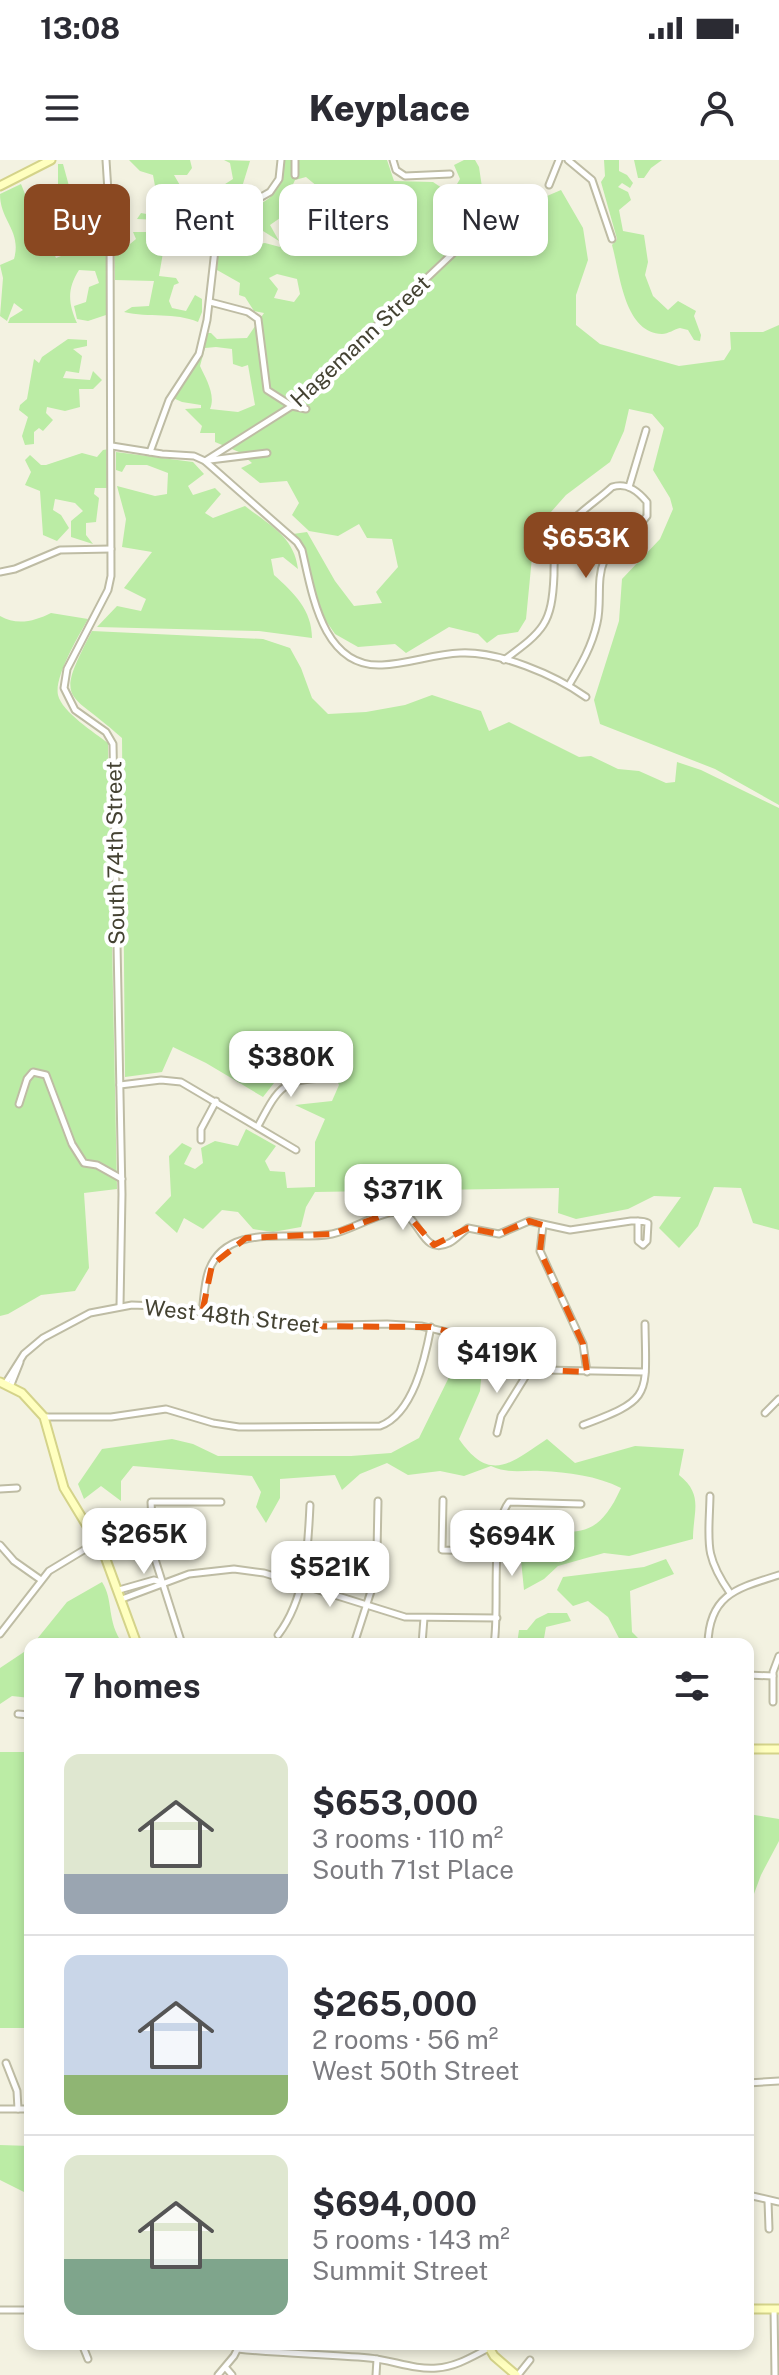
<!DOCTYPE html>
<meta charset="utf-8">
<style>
:root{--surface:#fff;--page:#f2f2f3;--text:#2b2b33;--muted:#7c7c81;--line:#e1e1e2;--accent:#8a4821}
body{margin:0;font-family:"Public Sans",sans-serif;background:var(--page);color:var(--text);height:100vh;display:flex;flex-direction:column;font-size:30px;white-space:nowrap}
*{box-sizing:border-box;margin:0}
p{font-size:26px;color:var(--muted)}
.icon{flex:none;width:44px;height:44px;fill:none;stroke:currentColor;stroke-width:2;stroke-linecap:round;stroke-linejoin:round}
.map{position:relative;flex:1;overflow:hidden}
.drawer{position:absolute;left:24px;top:1478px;width:730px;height:712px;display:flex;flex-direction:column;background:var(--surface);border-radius:16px;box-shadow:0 4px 12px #0003}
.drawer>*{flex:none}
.top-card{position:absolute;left:24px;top:24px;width:732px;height:72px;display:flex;gap:16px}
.price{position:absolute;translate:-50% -68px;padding:0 18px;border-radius:16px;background:#fff;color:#222;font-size:26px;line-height:52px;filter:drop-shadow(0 2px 4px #0008)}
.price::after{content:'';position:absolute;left:50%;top:48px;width:24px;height:18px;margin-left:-12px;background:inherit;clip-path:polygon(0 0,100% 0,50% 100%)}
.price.selected{background:var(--accent);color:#fff}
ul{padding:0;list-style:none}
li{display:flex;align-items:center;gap:24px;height:200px;padding:0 40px}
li+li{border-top:2px solid var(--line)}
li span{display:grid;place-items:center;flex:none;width:224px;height:160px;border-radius:16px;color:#555}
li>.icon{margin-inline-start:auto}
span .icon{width:96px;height:96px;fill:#fffc;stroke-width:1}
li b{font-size:34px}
h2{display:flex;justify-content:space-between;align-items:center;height:96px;padding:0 40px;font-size:34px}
.tag{padding:0 28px;border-radius:16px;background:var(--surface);box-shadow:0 4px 12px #0003;font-size:28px;line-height:72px}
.tag.selected{background:var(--accent);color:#fff}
.status{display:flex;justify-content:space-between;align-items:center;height:56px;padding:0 40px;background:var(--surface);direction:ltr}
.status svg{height:22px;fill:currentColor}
header{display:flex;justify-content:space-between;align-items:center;height:104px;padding:0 40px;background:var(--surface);font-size:36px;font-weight:800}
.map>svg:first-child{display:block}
.green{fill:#bbeca5;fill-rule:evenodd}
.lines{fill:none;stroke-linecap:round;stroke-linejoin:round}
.street-casing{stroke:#bebca4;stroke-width:9}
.secondary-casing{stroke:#d4d38a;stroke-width:11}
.street{stroke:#fff;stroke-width:5}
.secondary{stroke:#ffffbf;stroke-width:7}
.marked{fill:none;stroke:#e8590c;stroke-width:6;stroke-dasharray:16 10;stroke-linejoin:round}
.labels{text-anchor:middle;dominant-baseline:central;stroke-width:8;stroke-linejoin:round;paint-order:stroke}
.street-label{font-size:22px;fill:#444232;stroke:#fff}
</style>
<div class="status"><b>13:08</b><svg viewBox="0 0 49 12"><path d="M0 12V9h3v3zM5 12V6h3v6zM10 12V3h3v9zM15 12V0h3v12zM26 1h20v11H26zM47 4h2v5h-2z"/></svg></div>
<header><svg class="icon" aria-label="menu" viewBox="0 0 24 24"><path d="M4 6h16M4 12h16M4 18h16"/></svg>Keyplace<svg class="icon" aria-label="person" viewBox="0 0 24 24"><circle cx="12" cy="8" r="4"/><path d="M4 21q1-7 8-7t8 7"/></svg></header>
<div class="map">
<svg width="779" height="2215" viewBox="0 0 779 2215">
<rect width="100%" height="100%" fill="#f3f2e1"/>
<!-- green -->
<g class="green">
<path d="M129,0H190L192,8L187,15H174L181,27L164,30L155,26L153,15L140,11Z"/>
<path d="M224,0L250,1L242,27L215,38L211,33L233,19L230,3Z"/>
<path d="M285,0H387L394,21L433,22L451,34L460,19L454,5L464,0H475L479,7L483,34L501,38L524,34L540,39L561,30L583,68L588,100L576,135V165L600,184L679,206L724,200L731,189L730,172H763L779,165V645L715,609L600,564L594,540L619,461L622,419L660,379L673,349L670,338L653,310L664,268L652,254L629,249L624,271L610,302L566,335L543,361L533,387L526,459L518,472L498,475L487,483L478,474L449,467L406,493L395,484L358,487L335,474L322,455L312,426L304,389L293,374L307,372L335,421L354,446L382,443L376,432L398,407L392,379L367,378L359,364L338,376L309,371L292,355L299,343L287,321L260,323L241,308L252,303L239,292L215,282V273H200L202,266L185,249L201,248V245L182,242L173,238L199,197L206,173H211L217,179L247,178L264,153L254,151L245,137L239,135L240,123L217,110C218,96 216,78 224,65C227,59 232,57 239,54C271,40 280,36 285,0ZM306,17L318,27L352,30L357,46L336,54L337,71L317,78L308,96L281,82L280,87L265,83L249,85L248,71H263L279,81L270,65L280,58V47C295,57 311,49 326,42L321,30L313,29L305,35H288L295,20ZM277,114L297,119L300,134L294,142L274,138L278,129L269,118ZM216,187L232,189L233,204L242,207L248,205L255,245L238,252L210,249C216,235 206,219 200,206L205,188Z"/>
<path d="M604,0H619V11L627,15L633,23L630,28L622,23L618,27L628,32L631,40L619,50L623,71L644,75L648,102L645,115L653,136L668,150L678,141L696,151L694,156L701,175L700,181L694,180L688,170L680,168C675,169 668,174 662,174C624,173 620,113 612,85L617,79L601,22L605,16Z"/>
<path d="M634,0H662L651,8L644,18H638Z"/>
<path d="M58,4H63L69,26L95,28L103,24L108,131L106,155L88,161L77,159L74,146L86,142L89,127L99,123L95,111L79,110C67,129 68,143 77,163H8L10,158L23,150L14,143L7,161L0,156L3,118L0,105L14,99C22,71 0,61 0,34L21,24L29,44L27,57L33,75L50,83L56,98L76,90L84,50L76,38L58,35Z"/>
<path d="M174,37L172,43H167L163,51L165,81L159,116L176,118L179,123L174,125L169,141L172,148L186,151L195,135L202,139V152L198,162C175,152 149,158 124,152L132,147L149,146L154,121L115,120L114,84H130L136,79L133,72H146L150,76L146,83L150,86L159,78V60L137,59L141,53L152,55L160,43Z"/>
<path d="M68,179L87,180V186L73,189L82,196L79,213L66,211L63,218L90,220L93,211L102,220L93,229H79L80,247L65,251L47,247L46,253L53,260L43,271L39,268L34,272V284L25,285L22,276L28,257L19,250L20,245L27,239L34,199L39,203L42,197Z"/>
<path d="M109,289L107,328H95L94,334L99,338L96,362L86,363V375L93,384L71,377V361L83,351L75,343L55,339L53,350L61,355L69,368L57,381L43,375L40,331L25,325L31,312L25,300L30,295L41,305H46L82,293L97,297L103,290Z"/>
<path d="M116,292L193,302L204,314L188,326L193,335L215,328L221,334L205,353L213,358L245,346C269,365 294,376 298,409L283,397L271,399L274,415C294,433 312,450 312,478L259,471L97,467L117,446L141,451L146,439L124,428L152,392L122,387L126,359L117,326L155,336L167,334L168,313L147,305H126L122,312L116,310Z"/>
<path d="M51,453L88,459C79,475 54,517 58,535C62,552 95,573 108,583L117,1029L84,1033L89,1108L75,1131L41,1135L8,1154L0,1156V456C17,466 35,461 51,453Z"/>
<path d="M92,471L263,479L290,488L301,508L312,538L328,554L366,552L405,545L432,535L481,551L489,571L509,562L579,597L591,596L618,609L639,611L666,623L675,622L677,602L701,610L779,648V1070L753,1063L741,1028L714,1027L698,1066L679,1088L659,1068L681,1037L654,1036L628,1049L576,1059L558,1053L559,1028L315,1032L306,1047L301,1067L273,1072L253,1069L238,1052L222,1050L203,1069L184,1058L177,1073L155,1053L171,1036L169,996L182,983L192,988L184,1004L195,1009L203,1003L201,988L215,981L238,986L246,969L276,986L265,1001L270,1011L285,1012L287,1028L315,1027V982L325,959L295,945L332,941L339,925L332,909L337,887C317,875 294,881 274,890L278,918L263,937L206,903L173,887L162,912L125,917L122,578C69,529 53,546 92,471Z"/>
<path d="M455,1205L482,1209L480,1231L459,1279C490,1324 511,1303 547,1279L575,1303L635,1286L684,1289L679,1315C704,1335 693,1351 693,1379L629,1396L604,1393L558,1406L544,1419L524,1430L521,1400L526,1371C578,1372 597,1381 621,1328C597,1316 568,1312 541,1311C522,1310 508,1314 491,1306L464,1316L440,1311L408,1315L387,1303L360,1314L342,1330L335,1315L280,1319V1338L266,1363L256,1347L261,1332L252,1316L133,1306L121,1321V1341L101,1326L84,1339L78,1324L102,1289L172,1279L193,1284L218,1296H351L391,1293L419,1278Z"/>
<path d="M666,1399L674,1414L630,1431L632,1472L644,1484H622L608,1457L588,1441L573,1446L557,1430L563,1417L644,1407Z"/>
<path d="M102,1422C114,1440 106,1461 123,1484H33L67,1442Z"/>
<path d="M548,1453H567L571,1461L546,1467L543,1484H517L519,1470H527L536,1459Z"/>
<path d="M30,1488V1538L12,1536L0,1544V1508Z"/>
<rect x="0" y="1592" width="30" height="276"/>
<path d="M748,1654L779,1659V1681L761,1715L748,1750Z"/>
<path d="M0,1985L30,1986V2053H24V2032L0,2020Z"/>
</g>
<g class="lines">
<!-- street casing -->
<g class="street-casing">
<g id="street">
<path d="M106,0L110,63L111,416L108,430L67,509L64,528L75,550L106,572L113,584L122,1034L120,1146"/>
<path d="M393,0L396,10L405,16L450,14"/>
<path d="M568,0L592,20L612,79"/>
<path d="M295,15V0"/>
<path d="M549,25L559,0"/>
<path d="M210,142L248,152L258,159L267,230L292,246L306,249"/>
<path d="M112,286L162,294L194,296L205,301L292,246L468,79"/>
<path d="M150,292L169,240L199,194L207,160L216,81L220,65L228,56L270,32L279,19L281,0"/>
<path d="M210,300L267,293"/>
<path d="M205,301L297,382L302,390C312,432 322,508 382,505C408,504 434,494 460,493C499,491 555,515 586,537"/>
<path d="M629,327L646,270"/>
<path d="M0,412L15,409L60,390L111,389"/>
<path d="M504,500C543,471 552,465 554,415C554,403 554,389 559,378C569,358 596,342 612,327C627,322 638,331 647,342V356C635,372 613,383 604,401C596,420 602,443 597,463C592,486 581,505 569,525"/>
<path d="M120,925L161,920L181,922L296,990"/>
<path d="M19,944L27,919L33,912L46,915L72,984L84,1003L97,1005L122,1019"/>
<path d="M258,966C279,927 282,919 328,918"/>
<path d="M201,980V969L216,941"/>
<path d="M543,1065L540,1091L583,1184L587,1212"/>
<path d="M202,1153C204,1139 204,1123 209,1110C228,1061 292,1082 332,1074C351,1070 380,1052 396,1052C421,1052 420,1097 449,1083C456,1080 461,1073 468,1068L499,1074L529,1061L570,1070L631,1061C637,1061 643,1060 648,1063L647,1081L643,1085L638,1081V1061"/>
<path d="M5,1224L24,1194L43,1178L90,1153L132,1145L156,1146L290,1166L387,1164L421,1166L480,1180L544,1210L645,1212"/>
<path d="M10,1227L20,1202"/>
<path d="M765,1253L779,1239"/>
<path d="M44,1257H111L166,1249L213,1263L239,1267L380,1266C413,1254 425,1199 431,1167"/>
<path d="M583,1265C653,1239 646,1236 645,1164"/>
<path d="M497,1273L501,1256L532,1206"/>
<path d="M0,1329L17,1328"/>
<path d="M710,1336C709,1382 703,1394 730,1433"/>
<path d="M443,1340L442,1390L498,1391"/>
<path d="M0,1385L14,1401L41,1420"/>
<path d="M119,1430L154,1420L161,1422"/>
<path d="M122,1439L189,1414L234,1409L264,1413L405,1457L497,1458"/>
<path d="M0,1474L49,1411L97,1382"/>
<path d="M278,1475C306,1438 308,1389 310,1345"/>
<path d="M182,1484L154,1396L151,1342H221"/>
<path d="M354,1484L373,1425L377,1392L378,1341"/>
<path d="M422,1484L424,1458"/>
<path d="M494,1484C500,1450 489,1367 509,1342L581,1344"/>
<path d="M708,1484C709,1434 738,1428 779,1415"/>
<path d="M748,1515L773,1516"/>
<path d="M773,1542V1512L779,1496"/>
<path d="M18,1554L30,1555"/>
<path d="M6,1903L17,1931L18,1949"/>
<path d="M748,1923L779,1921"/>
<path d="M0,1949H30"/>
<path d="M748,2035L779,2042"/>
<path d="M768,2041L769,2069"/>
<path d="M774,2149L775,2215"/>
<path d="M0,2150H30"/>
<path d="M82,2184L88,2199"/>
<path d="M238,2189C282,2194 325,2194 369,2198C392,2200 414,2210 437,2208C456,2207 473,2196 489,2188"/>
<path d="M226,2208L232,2215"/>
<path d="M218,2215L234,2196L240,2184"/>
<path d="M376,2215L377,2199"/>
<path d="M518,2215L530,2200"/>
</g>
</g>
<!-- secondary casing -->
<g class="secondary-casing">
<g id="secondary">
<path d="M0,26L51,0"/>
<path d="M0,1222L22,1233L44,1257L64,1328L104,1394L137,1484"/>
<path d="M748,1589H779"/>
<path d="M748,2149H779"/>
<path d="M487,2184L494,2196L516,2215"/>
</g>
</g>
<!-- street -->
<use href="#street" class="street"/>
<!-- secondary -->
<use href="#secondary" class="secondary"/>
</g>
<!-- marked area -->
<path class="marked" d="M392,1052L408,1055L434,1085L468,1068L499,1074L529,1061L543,1065L540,1091L583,1184L587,1212L544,1210L480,1180L431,1167L290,1166L202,1153L212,1105L246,1078L332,1074Z"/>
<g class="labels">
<!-- street labels -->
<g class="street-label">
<text transform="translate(360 181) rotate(-43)">Hagemann Street</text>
<text transform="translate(115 693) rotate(-91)">South 74th Street</text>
<text transform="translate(232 1156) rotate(6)">West 48th Street</text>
</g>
</g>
</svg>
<b class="price selected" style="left:586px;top:420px">$653K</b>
<b class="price" style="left:291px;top:939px">$380K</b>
<b class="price" style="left:403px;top:1072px">$371K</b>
<b class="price" style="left:497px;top:1235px">$419K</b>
<b class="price" style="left:144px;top:1416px">$265K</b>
<b class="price" style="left:512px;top:1418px">$694K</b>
<b class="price" style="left:330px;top:1449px">$521K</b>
<div class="top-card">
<a class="tag selected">Buy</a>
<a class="tag">Rent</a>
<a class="tag">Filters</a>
<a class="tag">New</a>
</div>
<section class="drawer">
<h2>7 homes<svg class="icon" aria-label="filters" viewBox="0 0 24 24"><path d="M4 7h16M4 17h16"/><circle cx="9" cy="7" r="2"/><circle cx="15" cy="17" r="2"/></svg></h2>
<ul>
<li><span style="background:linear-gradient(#dfe7d0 75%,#9aa5b1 0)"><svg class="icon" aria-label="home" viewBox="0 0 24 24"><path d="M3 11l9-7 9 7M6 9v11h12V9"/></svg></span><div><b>$653,000</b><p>3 rooms · 110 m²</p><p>South 71st Place</p></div></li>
<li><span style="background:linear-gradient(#c9d6e8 75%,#8fb573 0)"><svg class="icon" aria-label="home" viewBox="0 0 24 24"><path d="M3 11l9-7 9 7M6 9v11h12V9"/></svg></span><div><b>$265,000</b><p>2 rooms · 56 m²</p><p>West 50th Street</p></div></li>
<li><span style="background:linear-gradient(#dfe7d0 65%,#7fa58c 0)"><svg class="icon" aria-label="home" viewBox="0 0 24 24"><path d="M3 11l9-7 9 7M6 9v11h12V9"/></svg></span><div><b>$694,000</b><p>5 rooms · 143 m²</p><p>Summit Street</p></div></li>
</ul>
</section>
</div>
